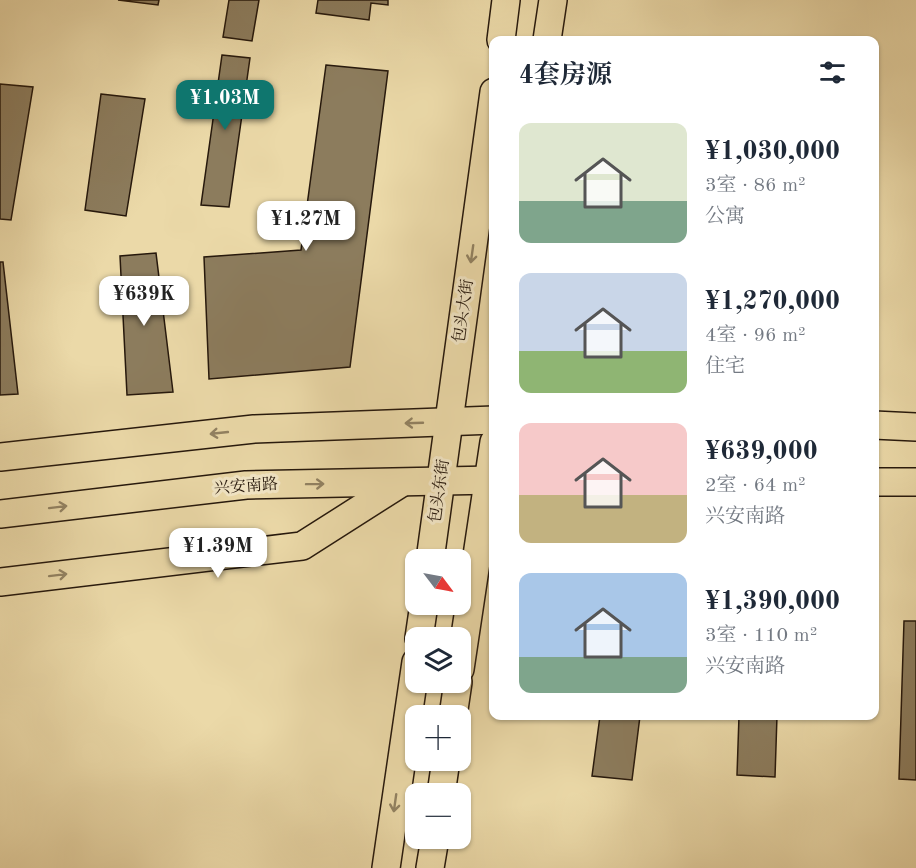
<!DOCTYPE html>
<html lang="zh">
<meta charset="utf-8">
<style>
:root{--surface:#fff;--page:#f6f6f7;--text:#1f2937;--muted:#747a83;--accent:#0f766e}
body{margin:0;font-family:"Old Standard TT","Noto Serif SC",serif;background:var(--page);color:var(--text);height:100vh;display:flex;flex-direction:column;font-size:22px;white-space:nowrap}
*{box-sizing:border-box;margin:0}
p{font-size:20px;color:var(--muted)}
.icon{flex:none;width:33px;height:33px;fill:none;stroke:currentColor;stroke-width:2;stroke-linecap:round;stroke-linejoin:round}
.map{position:relative;flex:1;overflow:hidden}
.panel{position:absolute;left:489px;top:36px;width:390px;height:684px;display:flex;flex-direction:column;background:var(--surface);border-radius:12px;box-shadow:0 2px 4px #0004}
.panel>*{flex:none}
.needle{width:39px;rotate:122deg}
.fabs{position:absolute;left:405px;top:549px;display:grid;gap:12px}
.fabs a{display:grid;place-items:center;width:66px;height:66px;border-radius:12px;background:var(--surface);box-shadow:0 2px 4px #0004;font-size:30px}
.price{position:absolute;translate:-50% -51px;padding:0 14px;border-radius:12px;background:#fff;color:#222;font-size:20px;line-height:39px;filter:drop-shadow(0 2px 3px #0008)}
.price::after{content:'';position:absolute;left:50%;top:36px;width:18px;height:14px;margin-left:-9px;background:inherit;clip-path:polygon(0 0,100% 0,50% 100%)}
.price.current{background:var(--accent);color:#fff}
ul{padding:0;list-style:none}
li{display:flex;align-items:center;gap:18px;height:150px;padding:0 30px}
li span{display:grid;place-items:center;flex:none;width:168px;height:120px;border-radius:12px;color:#555}
li>.icon{margin-inline-start:auto}
span .icon{width:72px;height:72px;fill:#fffc;stroke-width:1}
li b{font-size:26px}
h2{display:flex;justify-content:space-between;align-items:center;height:72px;padding:0 30px;font-size:26px}
.map>svg:first-child{display:block}
.building{fill:#8c7c5d;stroke:#26180c;stroke-width:1.5}
.lines{fill:none;stroke-linecap:round;stroke-linejoin:round}
.major-casing{stroke:#26180c;stroke-width:30}
.major{stroke:#ebd9a8;stroke-width:27}
.oneway{stroke:#928262}
.labels{text-anchor:middle;dominant-baseline:central;stroke-width:6;stroke-linejoin:round;paint-order:stroke}
.street-label{font-size:16px;fill:#26180c;stroke:#f2e6c6}
</style>
<div class="map">
<svg width="916" height="868" viewBox="0 0 916 868">
<rect width="100%" height="100%" fill="#ebd9a8"/>
<filter id="stains"><feTurbulence type="fractalNoise" baseFrequency=".00333" numOctaves="4"/><feColorMatrix values="0 0 0 0 .2 0 0 0 0 .09 0 0 0 0 .02 0 0 0 .5 -.17"/></filter>
<radialGradient id="worn" r=".72"><stop offset=".6" stop-color="#630" stop-opacity="0"/><stop offset="1" stop-color="#630" stop-opacity=".3"/></radialGradient>
<!-- building -->
<g class="building">
<path d="M118,0H159L158,5Z"/>
<path d="M229,0H259L252,41L223,37Z"/>
<path d="M318,0H388V5L371,3L369,20L316,13Z"/>
<path d="M222,55L250,58L229,207L201,205Z"/>
<path d="M326,65L388,71L350,367L209,379L204,257L301,250Z"/>
<path d="M0,84L33,87L11,220L0,219Z"/>
<path d="M101,94L145,99L126,216L85,210Z"/>
<path d="M156,253L173,392L127,395L120,256Z"/>
<path d="M0,262H3L18,394L0,395Z"/>
<path d="M904,621H916V780L899,779Z"/>
<path d="M600,716H640L632,780L592,776Z"/>
<path d="M739,716H777L775,777L737,775Z"/>
</g>
<g class="lines">
<!-- major casing -->
<g class="major-casing">
<g id="major">
<path d="M501,40L506,0"/>
<path d="M547,40L553,0"/>
<path d="M874,425L916,427"/>
<path d="M0,457L254,429L494,420"/>
<path d="M874,482H916"/>
<path d="M0,514L246,485L494,480"/>
<path d="M430,560L494,92"/>
<path d="M0,582L302,546L401,483"/>
<path d="M419,638L424,604"/>
<path d="M460,669L494,442"/>
<path d="M453,716L458,682"/>
<path d="M441,794L446,760"/>
<path d="M386,868L416,662"/>
<path d="M430,868L435,838"/>
</g>
</g>
<!-- major -->
<use href="#major" class="major"/>
</g>
<!-- one-way arrows -->
<defs><path id="oneway-shaft" d="M-6 0H5M1.5-3L5.5 0L1.5 3" fill="none" stroke-width="1.6" stroke-linecap="round" stroke-linejoin="round" transform="scale(1.5)"/></defs>
<g class="oneway">
<use href="#oneway-shaft" transform="translate(472 254) rotate(98)"/>
<use href="#oneway-shaft" transform="translate(414 423) rotate(178)"/>
<use href="#oneway-shaft" transform="translate(219 433) rotate(174)"/>
<use href="#oneway-shaft" transform="translate(315 484) rotate(-1)"/>
<use href="#oneway-shaft" transform="translate(58 507) rotate(-7)"/>
<use href="#oneway-shaft" transform="translate(58 575) rotate(-7)"/>
<use href="#oneway-shaft" transform="translate(395 803) rotate(98)"/>
</g>
<g class="labels">
<!-- street labels -->
<g class="street-label">
<text transform="translate(464 311) rotate(-82)">包头大街</text>
<text transform="translate(246 487) rotate(-4)">兴安南路</text>
<text transform="translate(440 491) rotate(-82)">包头东街</text>
</g>
</g>
<rect width="100%" height="100%" filter="url(#stains)"/>
<rect width="100%" height="100%" fill="url(#worn)"/>
</svg>
<div class="fabs">
<a><svg class="needle" viewBox="-14 -14 28 28"><path d="M0-13l5 13h-10z" fill="#e53935"/><path d="M0 13l5-13h-10z" fill="#747a83"/></svg></a>
<a><svg class="icon" aria-label="layers" viewBox="0 0 24 24"><path d="M12 4l9 5-9 5-9-5zM3 14l9 5 9-5"/></svg></a>
<a>+</a>
<a>−</a>
</div>
<b class="price current" style="left:225px;top:131px">¥1.03M</b>
<b class="price" style="left:306px;top:252px">¥1.27M</b>
<b class="price" style="left:144px;top:327px">¥639K</b>
<b class="price" style="left:218px;top:579px">¥1.39M</b>
<section class="panel">
<h2>4套房源<svg class="icon" aria-label="filters" viewBox="0 0 24 24"><path d="M4 7h16M4 17h16"/><circle cx="9" cy="7" r="2"/><circle cx="15" cy="17" r="2"/></svg></h2>
<ul>
<li><span style="background:linear-gradient(#dfe7d0 65%,#7fa58c 0)"><svg class="icon" aria-label="home" viewBox="0 0 24 24"><path d="M3 11l9-7 9 7M6 9v11h12V9"/></svg></span><div><b>¥1,030,000</b><p>3室 · 86 m²</p><p>公寓</p></div></li>
<li><span style="background:linear-gradient(#c9d6e8 65%,#8fb573 0)"><svg class="icon" aria-label="home" viewBox="0 0 24 24"><path d="M3 11l9-7 9 7M6 9v11h12V9"/></svg></span><div><b>¥1,270,000</b><p>4室 · 96 m²</p><p>住宅</p></div></li>
<li><span style="background:linear-gradient(#f6c9c9 60%,#c2b280 0)"><svg class="icon" aria-label="home" viewBox="0 0 24 24"><path d="M3 11l9-7 9 7M6 9v11h12V9"/></svg></span><div><b>¥639,000</b><p>2室 · 64 m²</p><p>兴安南路</p></div></li>
<li><span style="background:linear-gradient(#a9c7e8 70%,#7fa58c 0)"><svg class="icon" aria-label="home" viewBox="0 0 24 24"><path d="M3 11l9-7 9 7M6 9v11h12V9"/></svg></span><div><b>¥1,390,000</b><p>3室 · 110 m²</p><p>兴安南路</p></div></li>
</ul>
</section>
</div>
